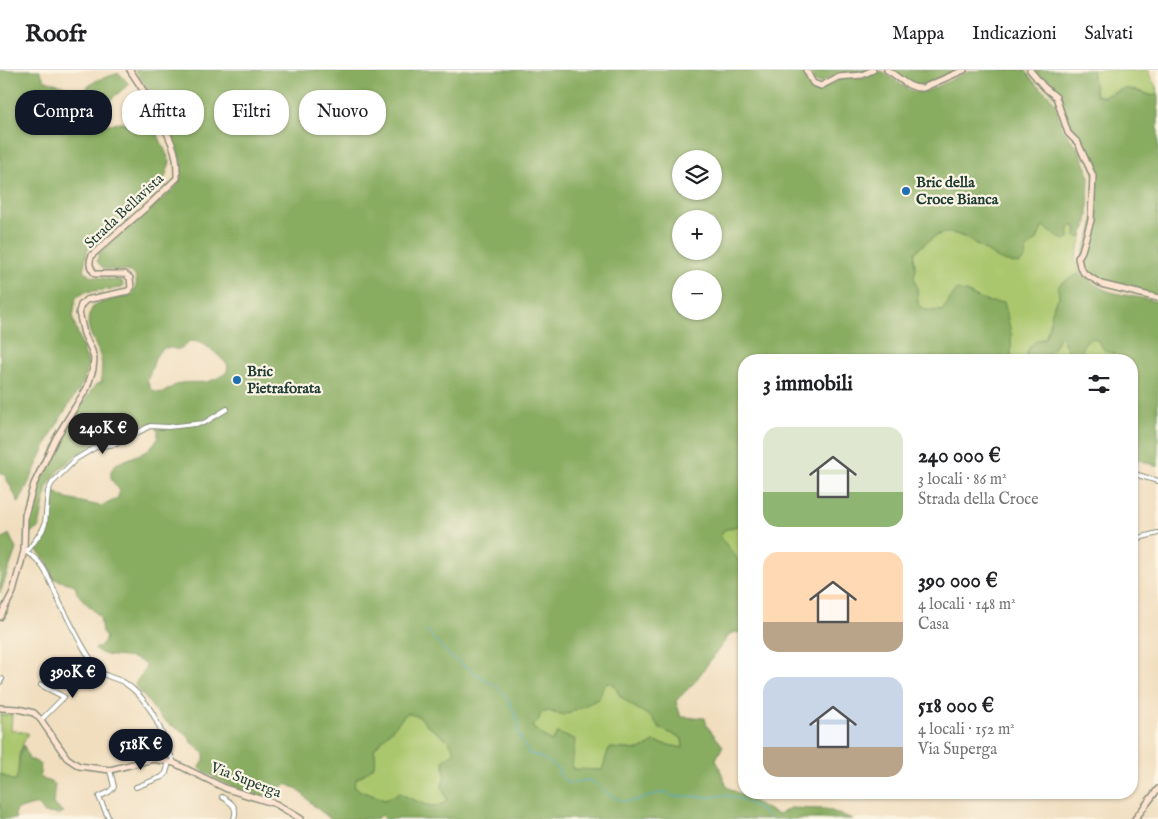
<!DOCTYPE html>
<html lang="it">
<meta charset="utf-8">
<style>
:root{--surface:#fff;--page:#f2f2f2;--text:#202124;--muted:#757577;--line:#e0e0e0;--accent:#111827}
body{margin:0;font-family:"IM FELL English",serif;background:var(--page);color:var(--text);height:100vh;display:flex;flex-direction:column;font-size:19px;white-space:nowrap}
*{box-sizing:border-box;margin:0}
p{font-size:16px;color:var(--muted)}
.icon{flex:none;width:28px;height:28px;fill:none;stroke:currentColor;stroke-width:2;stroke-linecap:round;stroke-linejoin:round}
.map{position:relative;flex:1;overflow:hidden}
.drawer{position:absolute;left:738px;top:284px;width:400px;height:445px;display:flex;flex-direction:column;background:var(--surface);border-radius:20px;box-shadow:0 1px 4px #0004}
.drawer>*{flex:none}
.top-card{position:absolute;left:15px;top:20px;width:475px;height:45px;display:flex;gap:10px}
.controls{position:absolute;left:672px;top:80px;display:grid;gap:10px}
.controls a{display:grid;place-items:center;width:50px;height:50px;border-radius:50%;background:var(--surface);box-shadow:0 1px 4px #0004;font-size:25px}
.price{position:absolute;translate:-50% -42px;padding:0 11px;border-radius:18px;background:var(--accent);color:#fff;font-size:16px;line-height:32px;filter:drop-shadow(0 1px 2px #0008)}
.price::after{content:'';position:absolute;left:50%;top:30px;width:15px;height:11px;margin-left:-8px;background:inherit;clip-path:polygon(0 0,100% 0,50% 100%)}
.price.selected{background:#222;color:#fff}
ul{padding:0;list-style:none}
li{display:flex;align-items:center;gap:15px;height:125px;padding:0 25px}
li span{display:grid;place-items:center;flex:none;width:140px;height:100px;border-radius:15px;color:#555}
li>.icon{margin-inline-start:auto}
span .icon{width:60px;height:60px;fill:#fffc;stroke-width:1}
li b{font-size:21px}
h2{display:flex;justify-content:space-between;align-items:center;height:60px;padding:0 25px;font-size:21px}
.chip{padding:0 18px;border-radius:20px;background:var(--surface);box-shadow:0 1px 4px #0004;font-size:18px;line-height:45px}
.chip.selected{background:var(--accent);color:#fff}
header{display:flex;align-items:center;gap:30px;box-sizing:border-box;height:70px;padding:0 25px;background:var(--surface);border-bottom:1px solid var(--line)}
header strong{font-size:24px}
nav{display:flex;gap:28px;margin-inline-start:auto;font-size:18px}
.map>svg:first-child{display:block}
.green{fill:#abc76e;stroke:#658251}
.forest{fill:#88ac61;stroke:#54744a;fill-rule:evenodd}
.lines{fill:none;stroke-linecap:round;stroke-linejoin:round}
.stream{stroke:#52acd0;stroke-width:1}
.street-casing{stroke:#888e7a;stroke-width:6}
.secondary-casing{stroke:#888e7a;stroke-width:8}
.street{stroke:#fff;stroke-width:4}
.secondary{stroke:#fde4d1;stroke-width:5}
.poi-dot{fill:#1f6fb2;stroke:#fcf5e5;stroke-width:2}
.labels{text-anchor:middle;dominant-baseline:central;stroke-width:4.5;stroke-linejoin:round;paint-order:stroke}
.poi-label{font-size:15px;font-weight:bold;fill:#1f3d34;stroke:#fcf5e5;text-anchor:start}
.street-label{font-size:15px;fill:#1f3d34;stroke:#fcf5e5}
</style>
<header>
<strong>Roofr</strong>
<nav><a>Mappa</a><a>Indicazioni</a><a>Salvati</a></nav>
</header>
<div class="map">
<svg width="1158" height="749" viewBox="0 0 1158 749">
<rect width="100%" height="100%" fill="#fcf5e5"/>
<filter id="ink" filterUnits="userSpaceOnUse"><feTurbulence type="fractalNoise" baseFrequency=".02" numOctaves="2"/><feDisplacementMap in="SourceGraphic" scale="10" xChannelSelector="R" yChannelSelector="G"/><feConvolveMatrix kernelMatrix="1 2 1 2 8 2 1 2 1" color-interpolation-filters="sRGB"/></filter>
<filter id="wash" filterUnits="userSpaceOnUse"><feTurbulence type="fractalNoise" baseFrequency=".0096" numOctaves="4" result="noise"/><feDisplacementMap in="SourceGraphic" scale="20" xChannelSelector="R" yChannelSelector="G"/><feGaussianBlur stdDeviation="1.12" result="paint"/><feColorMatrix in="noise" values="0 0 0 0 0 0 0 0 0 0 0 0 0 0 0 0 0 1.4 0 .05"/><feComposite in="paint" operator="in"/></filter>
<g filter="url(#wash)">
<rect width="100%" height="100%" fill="#f1debf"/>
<!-- green -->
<g class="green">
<path d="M1092,0H1149C1148,8 1157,14 1158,23L1154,26C1143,23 1131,16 1119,20C1110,22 1106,28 1096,25Z"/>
<path d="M1074,155L1080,168L1083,165L1075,190L1080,203L1060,214L1059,227L1054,234L1051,253L1045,268C1035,271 1027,279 1026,290H1011V264L1004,232L987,233L965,221L943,241L925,240L918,235L917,219L914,207L916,199L914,191L915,182C924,175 933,165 944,163C958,160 985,180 997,188L1025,181L1030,175L1036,171L1043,156L1056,165L1069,167C1068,161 1068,157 1074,155Z"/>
<path d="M1059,265L1063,268L1064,274H1083L1087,270L1093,268L1098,271L1104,280L1115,284L1109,290H1043L1048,282L1054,278Z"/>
<path d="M744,454V497L720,467L724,460Z"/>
<path d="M612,612L620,626L631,635L651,647L661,659L682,668L683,678L654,672L640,680L609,678L602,700L572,699L552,672L532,657L538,651L541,643L549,641L556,644L598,629L604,614Z"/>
<path d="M407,643L420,647L428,656L449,671L455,682L443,691L445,704L442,716L447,730C435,744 413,729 399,723L385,730L361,721L354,717L356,709C369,702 379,695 374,679Z"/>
<path d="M0,645H12L11,660L28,663L19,683L18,703L16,710H12L0,704Z"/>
</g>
<!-- forest -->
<g class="forest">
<path d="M0,0H40L44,10L82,21L97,10L119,3L129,14L95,43L106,54L152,51L170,92L164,111L88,179L83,200L90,206L122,211L123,215L122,218L84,222L76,227L73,249L89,296L83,313L63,344L48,371L19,433L4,404H0Z"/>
<path d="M135,0H803L811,16L820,20L842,8L864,7L881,1C889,6 908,21 917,22C932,23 954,6 971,1C987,0 1008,0 1025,0L1035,13L1049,25L1055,33L1063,59L1080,81L1087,98L1089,106L1088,145L1086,158L1080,168L1076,166L1077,158L1074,155C1068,157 1068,161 1069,168L1065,170L1059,168L1043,156C1040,161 1038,169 1035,172C1028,178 1025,179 1025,189L1019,194C1014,193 1008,193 1003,191C988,185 962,159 944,163C933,165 924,175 915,182L914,191L916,199L914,207L917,219L918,235L925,240L942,241L956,220C975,223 981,235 1004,232L1011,264V290H744V454L724,460L720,467L744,497V564L735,562L730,564L693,614L676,631L681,647L705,648L707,656L723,676L716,689L727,717L778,745L790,738L826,739L853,749H384L380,745L377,749H331L314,736L298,719L286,714L278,720L273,726C250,729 218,711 199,698L204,691V683L192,673L188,666L182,661L169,654L162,649L135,615C138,607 144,604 146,595C130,581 110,592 95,579L102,575L106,568L102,562L100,547L83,530L77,523L75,515C67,512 60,512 53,508L48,492L37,481V476L51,455L53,424L54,421L67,429L101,436L117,429L120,421L111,409V401L116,394L147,381L158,369V361L154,354H145L112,371L96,373L75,386L59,400L47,417L39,458L29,463L27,457L37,416L51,394L54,377L95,315L102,312C100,304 103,296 101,289C95,267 79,256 95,234L130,225C134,222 135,219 136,215C139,196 116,202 105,199C103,198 101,196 99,194L97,191L99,183L174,119C178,114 180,111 181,105C184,78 151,22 135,0ZM681,89H714V121H681ZM681,149H714V181H681ZM681,209H714V241H681ZM189,271C206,271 216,284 228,295L227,302C208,316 201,311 181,313C173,314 166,325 156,322C150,320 149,315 147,310C153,301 153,286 161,280C172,272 176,288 189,271ZM612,612L620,625L631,635L651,647L661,659L682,668L683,678L654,672L640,680L609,678L602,700L572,699L575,669L557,663L552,672L532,657L538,651L541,643L549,641L564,645L599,629L604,615ZM407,643L420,647L428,656L449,671L455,682L443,691L445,704L442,716L447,730C435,744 413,729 399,723L385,730L361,721L354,717L356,709C370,700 379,698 374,679Z"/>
<path d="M809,0H867L860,3L837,4L820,13L814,12Z"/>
<path d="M891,0H959C948,4 926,18 914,15C906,13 898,5 891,0Z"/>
<path d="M1038,0H1092L1095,23L1096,25L1102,27L1108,25L1125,18L1154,26L1158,23V226L1135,220L1126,216L1110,214L1097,208L1082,196C1080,181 1091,168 1093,153C1095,130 1099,102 1086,82C1080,73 1073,66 1068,57C1064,50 1065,42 1061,35C1055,25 1044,15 1036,6V2Z"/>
<path d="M1080,203C1090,211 1099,218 1111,222C1126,226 1143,227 1158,232V397L1139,390L1131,391V290H1109L1115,284L1104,280L1098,271L1093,268C1083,271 1083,276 1080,285L1075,286L1069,284L1063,268L1059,266C1057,277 1048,281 1043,290H1026C1027,276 1033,271 1045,268C1051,255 1051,235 1059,227L1058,218L1060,214Z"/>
<path d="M9,464L16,479L0,523V470Z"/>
<path d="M24,675L29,690H33L40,694V706L43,709L55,714L53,734L63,742L59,744L44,743C39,733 37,734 27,737C20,740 12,736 16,749H0V704L12,710H16C21,697 16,688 24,675Z"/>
</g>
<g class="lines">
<!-- stream -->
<path class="stream" d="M425,559L452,588L496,616L508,629L518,650V663L529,684C542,686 548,692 558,698L559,704L567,713C576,715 583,707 593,712C603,718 611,728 623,731C637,733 652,724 666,722L673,727C686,725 698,727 711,727C715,727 719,725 723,725C739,726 760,738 771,749"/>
</g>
</g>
<g filter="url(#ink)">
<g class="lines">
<!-- street casing -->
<g class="street-casing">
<g id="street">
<path d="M1131,403L1158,411"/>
<path d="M1131,470L1158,463"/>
<path d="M0,612L2,609"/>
<path d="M41,615L64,627L41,650"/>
<path d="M174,693C161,662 154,633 125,613C119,609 110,608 104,604C88,592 72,555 62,537C51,517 47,491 24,481L29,479L42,461L45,454L48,421L52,413L76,389L96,377L116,374L150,356L168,357L204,353L227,339"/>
<path d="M136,717L162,707L166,703L169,692"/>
<path d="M222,727C232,733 238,737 234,749"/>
<path d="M109,749L99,727L109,722L114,717L110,700"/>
</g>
</g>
<!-- secondary casing -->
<g class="secondary-casing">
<g id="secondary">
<path d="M806,0L813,13L821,16L838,7L862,5L873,0"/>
<path d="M887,0C900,7 907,19 923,18L964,0"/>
<path d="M1030,0L1044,17L1056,27L1068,63L1078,73L1093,106L1091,150L1082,181L1078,188L1080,197L1084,203L1101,214L1158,228"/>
<path d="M0,547L13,522L24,481L25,445L34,414L56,368L87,318L93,299L94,289L92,281L84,264L79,242L81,235L86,230L128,221L131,218L130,208L125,204H95C90,197 88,194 92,185L150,134L177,108C177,102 177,95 176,88C172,65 144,21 130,0"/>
<path d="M0,638L18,639L34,643L41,650L67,688L79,696L110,700L153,689L174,693L227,719L276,734L301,749"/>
<path d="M1135,749L1158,719"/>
</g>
</g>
<!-- street -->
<use href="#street" class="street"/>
<!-- secondary -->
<use href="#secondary" class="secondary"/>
</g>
</g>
<!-- markers -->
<g class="poi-dot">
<circle cx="906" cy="121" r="5"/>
<circle cx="237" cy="310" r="5"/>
</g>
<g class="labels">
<!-- poi labels -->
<g class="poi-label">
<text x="916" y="112">Bric della<tspan x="916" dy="17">Croce Bianca</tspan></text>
<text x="247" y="301">Bric<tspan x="247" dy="17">Pietraforata</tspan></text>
</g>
<!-- street labels -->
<g class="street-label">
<text transform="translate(124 141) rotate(-43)">Strada Bellavista</text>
<text transform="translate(246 710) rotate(21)">Via Superga</text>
</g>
</g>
</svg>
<div class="controls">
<a><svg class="icon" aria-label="layers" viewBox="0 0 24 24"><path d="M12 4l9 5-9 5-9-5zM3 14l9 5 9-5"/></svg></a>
<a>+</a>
<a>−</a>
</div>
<b class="price selected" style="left:103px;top:385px">240K €</b>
<b class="price" style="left:73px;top:629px">390K €</b>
<b class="price" style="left:141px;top:701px">518K €</b>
<div class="top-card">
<a class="chip selected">Compra</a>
<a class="chip">Affitta</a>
<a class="chip">Filtri</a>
<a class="chip">Nuovo</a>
</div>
<section class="drawer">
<h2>3 immobili<svg class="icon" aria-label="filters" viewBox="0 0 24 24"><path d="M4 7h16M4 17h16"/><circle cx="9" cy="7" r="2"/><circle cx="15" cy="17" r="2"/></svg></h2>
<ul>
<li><span style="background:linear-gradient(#dfe7d0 65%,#8fb573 0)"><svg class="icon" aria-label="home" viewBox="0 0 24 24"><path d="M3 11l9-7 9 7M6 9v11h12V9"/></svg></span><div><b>240 000 €</b><p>3 locali · 86 m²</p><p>Strada della Croce</p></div></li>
<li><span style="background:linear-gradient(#ffd9b3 70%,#b9a48a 0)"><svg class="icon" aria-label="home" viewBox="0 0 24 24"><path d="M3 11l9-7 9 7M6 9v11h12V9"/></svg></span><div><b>390 000 €</b><p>4 locali · 148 m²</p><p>Casa</p></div></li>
<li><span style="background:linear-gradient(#c9d6e8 70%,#b9a48a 0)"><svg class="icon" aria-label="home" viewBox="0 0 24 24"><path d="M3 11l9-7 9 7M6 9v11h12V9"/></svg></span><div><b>518 000 €</b><p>4 locali · 152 m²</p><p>Via Superga</p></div></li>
</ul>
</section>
</div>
